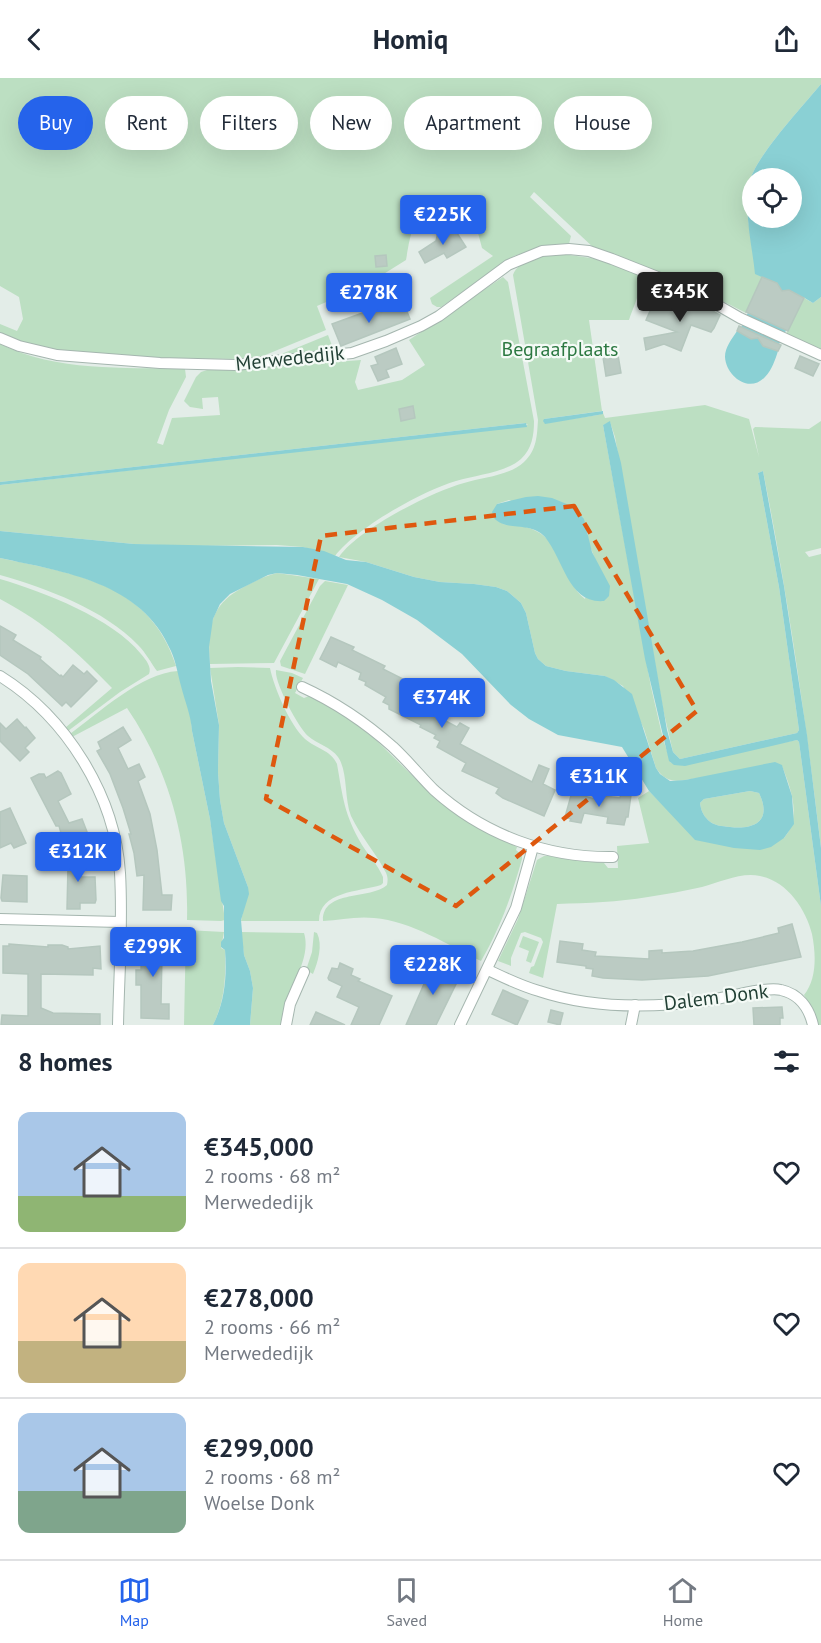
<!DOCTYPE html>
<meta charset="utf-8">
<style>
:root{--surface:#fff;--page:#f6f6f7;--text:#1f2937;--muted:#747a83;--line:#e0e1e3;--accent:#2563eb}
body{margin:0;font-family:"PT Sans",sans-serif;background:var(--page);color:var(--text);height:100vh;display:flex;flex-direction:column;font-size:22px;white-space:nowrap}
*{box-sizing:border-box;margin:0}
p{font-size:20px;color:var(--muted)}
.icon{flex:none;width:33px;height:33px;fill:none;stroke:currentColor;stroke-width:2;stroke-linecap:round;stroke-linejoin:round}
.map{position:relative;height:947px;overflow:hidden}
.panel{display:flex;flex-direction:column;background:var(--surface);flex:1}
.panel>*{flex:none}
.banner{position:absolute;left:18px;top:18px;width:786px;height:54px;display:flex;gap:12px}
.buttons{position:absolute;left:742px;top:90px;display:grid;gap:12px}
.buttons a{display:grid;place-items:center;width:60px;height:60px;border-radius:50%;background:var(--surface);box-shadow:0 6px 24px #0002;font-size:30px}
.price{position:absolute;translate:-50% -51px;padding:0 14px;border-radius:6px;background:var(--accent);color:#fff;font-size:20px;line-height:39px;filter:drop-shadow(0 2px 3px #0008)}
.price::after{content:'';position:absolute;left:50%;top:36px;width:18px;height:14px;margin-left:-9px;background:inherit;clip-path:polygon(0 0,100% 0,50% 100%)}
.price.active{background:#222;color:#fff}
ul{padding:0;list-style:none}
li{display:flex;align-items:center;gap:18px;height:150px;padding:0 18px}
li+li{border-top:2px solid var(--line)}
li span{display:grid;place-items:center;flex:none;width:168px;height:120px;border-radius:12px;color:#555}
li>.icon{margin-inline-start:auto}
span .icon{width:72px;height:72px;fill:#fffc;stroke-width:1}
li b{font-size:26px}
h2{display:flex;justify-content:space-between;align-items:center;height:72px;padding:0 18px;font-size:26px}
.tag{padding:0 21px;border-radius:27px;background:var(--surface);box-shadow:0 6px 24px #0002;font-size:21px;line-height:54px}
.tag.active{background:var(--accent);color:#fff}
header{display:flex;justify-content:space-between;align-items:center;height:78px;padding:0 18px;background:var(--surface);font-size:27px;font-weight:700}
.tab-bar{display:flex;justify-content:space-around;align-items:center;height:84px;border-top:2px solid var(--line);background:var(--surface);font-size:16px;color:var(--muted)}
.tab-bar a{display:grid;justify-items:center;gap:3px}
.tab-bar .active{color:var(--accent)}
.map>svg:first-child{display:block}
.green{fill:#bcdfc2;fill-rule:evenodd}
.water{fill:#8ad0d4;fill-rule:evenodd}
.building{fill:#bbcbc3;stroke:#b5c7be;stroke-width:1.5}
.lines{fill:none;stroke-linecap:round;stroke-linejoin:round}
.minor-casing{stroke:#a5b6af;stroke-width:12}
.minor{stroke:#fff;stroke-width:10}
.marked{fill:none;stroke:#de580e;stroke-width:4.5;stroke-dasharray:12 8;stroke-linejoin:round}
.labels{text-anchor:middle;dominant-baseline:central;stroke-width:4.5;stroke-linejoin:round;paint-order:stroke}
.park-label{font-size:20px;fill:#2b7841;stroke:#f4faf6}
.street-label{font-size:20px;fill:#224035;stroke:#f4faf6}
</style>
<header><svg class="icon" aria-label="back" viewBox="0 0 24 24"><path d="M15 5l-7 7 7 7"/></svg>Homiq<svg class="icon" aria-label="share" viewBox="0 0 24 24"><path d="M12 15V3M7 8l5-5 5 5M5 13v7h14v-7"/></svg></header>
<div class="map">
<svg width="821" height="947" viewBox="0 0 821 947">
<rect width="100%" height="100%" fill="#e3ede8"/>
<!-- green -->
<g class="green">
<path d="M0,0H821V6C803,28 756,78 750,103C742,136 753,168 762,199L746,235L695,209L595,171L534,114L530,119L571,158L569,166L542,169L514,178L441,229H437L432,226L430,220L493,178L482,170L477,151L467,142L453,137L425,133C411,144 409,166 406,182L366,207L317,228L326,252L258,280L242,281L147,280L64,273L26,265L0,255V246L17,253L23,241L19,219L0,208Z"/>
<path d="M562,176L598,181L637,195C645,208 633,229 629,242H589L602,333L544,341V345L598,337L603,335L605,340L705,327L749,341L759,379L753,351L755,349L809,351L821,343V470L805,474L809,479L821,476V770C806,644 788,518 763,393L758,395L779,509L799,652L797,655L680,681L673,674L663,631L615,359L610,344L603,347L651,609L663,661L671,685L797,662L799,664L821,828V947H818L814,933L804,917C817,901 816,876 812,856C806,831 787,803 760,798C741,794 721,804 702,809C685,813 666,816 648,819C618,824 588,825 557,826L543,900L529,895L531,889L534,888L543,864L541,860L525,854L521,855L511,880V888L498,883L518,841L537,782L544,778H550L604,785L608,790H618L617,768L649,765L638,720L649,713L682,746L784,760C802,739 791,711 782,688L685,702C672,704 664,702 656,690L644,651L623,608L605,598L566,593L546,588L538,581L535,575L526,535L521,525L507,513L496,509L474,506L440,504L414,499L366,484L339,479C357,452 431,414 464,405C483,399 509,398 524,384C537,372 537,357 538,342L513,197C518,181 547,177 562,176ZM509,422L587,452L589,466L596,483L585,521C563,504 562,465 536,453C525,447 514,448 503,446L497,426Z"/>
<path d="M503,199L508,204L534,343C534,357 532,371 521,381C505,395 476,397 456,403C422,413 356,450 335,478L303,469L277,467L188,468L134,466L0,453V407L528,347L525,345L0,404V266C57,294 123,289 185,291L186,299L169,332L157,365L163,367L172,340L220,337L218,319L202,320L203,331L190,329L184,323L196,299L201,294L207,292L245,291L361,282L355,304L358,312L402,302L425,287L409,262Z"/>
<path d="M821,219V271L786,256L804,220L813,225Z"/>
<path d="M328,257L334,273L279,277Z"/>
<path d="M0,480C74,496 150,504 176,588L157,593C151,585 146,575 138,567C105,532 46,510 0,497Z"/>
<path d="M277,495L319,501L274,585L210,586C207,552 210,527 242,510C253,504 264,498 277,495Z"/>
<path d="M0,501C44,514 112,540 141,576C146,582 152,589 149,596L120,614L68,653L65,650L112,610C75,572 47,546 0,521Z"/>
<path d="M325,503L348,507L305,596L281,588L280,583L320,508Z"/>
<path d="M238,589L270,590C274,610 290,647 305,661C315,670 331,672 337,686C343,720 344,736 362,767C369,778 378,787 383,799V805L381,807C359,814 319,813 319,843H241L248,809L224,745L220,722L218,694L219,647L210,590Z"/>
<path d="M276,592L292,595L303,600L295,615L304,620L309,618L344,637L375,661L431,716L474,747L517,769L516,772L522,777V781C512,817 500,850 481,883C448,867 411,843 374,840C357,838 340,842 323,843C322,811 371,822 387,807C388,802 388,798 385,793C375,774 361,759 351,738C344,720 348,693 338,679C331,669 317,666 308,658C298,649 274,604 276,592Z"/>
<path d="M178,593L191,640L192,653L210,741L225,842L221,843L187,842C189,766 170,693 127,630L72,659L70,656C99,635 141,595 178,593Z"/>
<path d="M750,713L759,715C772,742 756,752 730,749C722,748 714,748 708,742C703,737 701,732 700,725L704,721Z"/>
<path d="M186,852L224,854L221,870L225,872C226,898 225,923 213,947H184Z"/>
<path d="M241,854L304,855C313,884 282,916 281,947H250L253,910L250,893L244,877Z"/>
<path d="M314,854L317,855C323,867 318,884 313,896L306,892L312,874Z"/>
<path d="M523,858L539,864L531,885L526,883L529,873L519,869Z"/>
</g>
<!-- water -->
<g class="water">
<path d="M821,6V219L813,225L803,219L776,272L778,273C775,282 772,292 765,299C749,316 726,298 725,279C725,269 732,261 737,253L739,254L764,200L755,196C752,166 743,133 750,103C756,78 803,28 821,6ZM753,100H792V140H753Z"/>
<path d="M603,333V336L598,337L545,346L543,343L544,341Z"/>
<path d="M610,343L621,385L667,652L673,674L680,681L797,655L799,652L779,509L758,395L763,393L784,508L807,657L821,770V828L799,664L797,662L685,688L674,687L669,683L645,581L603,347Z"/>
<path d="M526,345L527,349L0,407V404Z"/>
<path d="M538,418L552,420L574,429L584,441L592,474L610,508L609,518L604,523C568,526 564,482 545,459C530,443 506,454 494,440L492,434L497,426L526,419Z"/>
<path d="M0,453L134,466L303,469L324,473L346,482L366,484L414,499L440,504L474,506L496,509L507,513L521,525L526,535L535,575L538,581L546,588L566,593L605,598L614,602L632,616L656,690L660,696L670,703L685,702L775,684L782,687L792,718L794,746L784,760L771,769L760,772L734,770L695,762L649,713L622,669L558,657L529,641L511,627L462,576L417,542L382,522L347,506L297,497L277,495L268,497L230,516L220,526L213,541L209,569L211,603L219,647L218,694L220,722L224,745L248,809L249,816L241,842L244,877L250,893L253,910L250,947H213C225,923 227,898 225,872L221,869V864L224,860V828L221,823L210,741L192,653C191,637 185,624 181,608C178,597 176,584 171,573C142,504 64,494 0,480ZM750,713L759,715C772,742 756,752 730,749C722,748 714,748 708,742C703,737 701,732 700,725L704,721Z"/>
</g>
<!-- building -->
<g class="building">
<path d="M455,152L466,169L447,180L444,175L425,185L419,174L436,163L438,154L449,156Z"/>
<path d="M386,177L387,188L376,189L375,178Z"/>
<path d="M762,199L777,205L782,213L789,212L804,220L788,253L746,234Z"/>
<path d="M686,218L720,237L714,250L711,254L691,247L681,273L664,266L646,272L644,260L677,254L646,242L651,231L656,230V225L679,234Z"/>
<path d="M404,226L410,241L341,268L332,246L379,229L381,234Z"/>
<path d="M739,248L781,267L778,273L763,268L758,260L751,261L737,253Z"/>
<path d="M396,270L402,286L386,292L389,299L378,303L371,288L378,286L375,279Z"/>
<path d="M617,271L621,295L606,298L602,273Z"/>
<path d="M800,278L819,286L813,298L795,290Z"/>
<path d="M413,328L415,340L401,343L399,331Z"/>
<path d="M0,548L16,557L13,562L41,579L40,581L60,598L61,597L63,599L73,587L84,596L87,593L97,603L71,629L66,624L62,628L28,596L0,577Z"/>
<path d="M331,559L354,569L352,572L385,588L383,591L405,602L403,605L411,608L409,612L432,623L433,621L442,626L436,638L457,649L460,645L469,650L460,666L532,704L539,687L549,691L543,706L555,712L544,738L503,720L496,715L499,710L462,693L466,685L437,669L440,663L434,660L436,657L420,649L421,647L389,631V627L383,624L386,619L365,607L366,604L359,601L361,595L338,584L336,589L320,581Z"/>
<path d="M17,641L25,650L26,649L35,660L25,670L29,674L20,683L0,663V645L6,651Z"/>
<path d="M123,649L131,662L118,670L128,691L139,686L145,699L138,703L150,736L157,772L162,817H172L171,832H143L144,797L137,798L134,775L129,756H131L123,730L110,696L97,673L101,671L98,664Z"/>
<path d="M58,693L61,695L71,716L58,723L69,745L82,741L89,759L88,760L90,766L66,772L59,748H56L31,700L39,696H44L46,700Z"/>
<path d="M572,714L603,724L604,718L620,720L621,716L631,717L628,739H626L624,747L607,745L608,739L584,735L581,745L570,743L571,741L565,739Z"/>
<path d="M10,730L26,765L14,770L11,765L0,770V734Z"/>
<path d="M76,770L81,787V799H95L96,822L95,825H80V831H67L68,789L63,773Z"/>
<path d="M3,797L27,798V824L2,823L1,820Z"/>
<path d="M792,846L801,879L708,898L642,902L603,900L592,898L593,891L586,890V888L557,884L560,863L583,866L582,872L596,874L595,878L649,881V873L662,872V875L693,873L742,864L779,855L778,850Z"/>
<path d="M142,860L171,861L170,876H162L161,926H169V941L141,940V907H136V892H141Z"/>
<path d="M9,866L48,869V867H62L68,869V871L100,868L101,891L93,890V897L41,896V930L53,935L100,936V947H1L2,937L28,938V896L3,895V868H9Z"/>
<path d="M435,881L447,886L445,892L458,898V902L436,947H406Z"/>
<path d="M340,885L353,891L351,897L360,901L358,903L392,918L379,947H351L359,929L337,919L342,908L329,902L328,900L332,890L338,891Z"/>
<path d="M503,912L528,923L517,947L492,936Z"/>
<path d="M782,929L783,940H780V947H754L753,930Z"/>
<path d="M551,932L563,935L560,947L548,944Z"/>
<path d="M316,934L345,947H310Z"/>
</g>
<g class="lines">
<!-- minor casing -->
<g class="minor-casing">
<g id="minor">
<path d="M0,260L19,268L57,277L160,285L235,287L352,275L386,263L421,248L439,238L508,187L542,173L569,171L589,173L612,181L693,213L740,240L821,277"/>
<path d="M0,598C66,639 115,717 120,795C123,846 119,897 118,947"/>
<path d="M302,609C335,624 366,645 393,669C408,683 420,698 434,712C484,757 547,780 613,779"/>
<path d="M0,841L120,844"/>
<path d="M488,892C505,900 521,908 539,913C590,930 651,930 704,923C723,921 765,908 781,912C799,916 809,930 813,947"/>
<path d="M286,947L290,926L304,894"/>
<path d="M460,947L516,830L533,769"/>
<path d="M631,947L635,927"/>
</g>
</g>
<!-- minor -->
<use href="#minor" class="minor"/>
</g>
<!-- marked area -->
<path class="marked" d="M574,428L697,633L456,828L266,721L321,458Z"/>
<g class="labels">
<!-- park labels -->
<g class="park-label">
<text x="560" y="271">Begraafplaats</text>
</g>
<!-- street labels -->
<g class="street-label">
<text transform="translate(290 280) rotate(-6)">Merwededijk</text>
<text transform="translate(716 919) rotate(-7)">Dalem Donk</text>
</g>
</g>
</svg>
<div class="buttons">
<a><svg class="icon" aria-label="locate" viewBox="0 0 24 24"><circle cx="12" cy="12" r="6"/><path d="M12 2v4M12 18v4M2 12h4M18 12h4"/></svg></a>
</div>
<b class="price" style="left:443px;top:168px">€225K</b>
<b class="price active" style="left:680px;top:245px">€345K</b>
<b class="price" style="left:369px;top:246px">€278K</b>
<b class="price" style="left:442px;top:651px">€374K</b>
<b class="price" style="left:599px;top:730px">€311K</b>
<b class="price" style="left:78px;top:805px">€312K</b>
<b class="price" style="left:153px;top:900px">€299K</b>
<b class="price" style="left:433px;top:918px">€228K</b>
<div class="banner">
<a class="tag active">Buy</a>
<a class="tag">Rent</a>
<a class="tag">Filters</a>
<a class="tag">New</a>
<a class="tag">Apartment</a>
<a class="tag">House</a>
</div>
</div>
<section class="panel">
<h2>8 homes<svg class="icon" aria-label="filters" viewBox="0 0 24 24"><path d="M4 7h16M4 17h16"/><circle cx="9" cy="7" r="2"/><circle cx="15" cy="17" r="2"/></svg></h2>
<ul>
<li><span style="background:linear-gradient(#a9c7e8 70%,#8fb573 0)"><svg class="icon" aria-label="home" viewBox="0 0 24 24"><path d="M3 11l9-7 9 7M6 9v11h12V9"/></svg></span><div><b>€345,000</b><p>2 rooms · 68 m²</p><p>Merwededijk</p></div><svg class="icon" aria-label="heart" viewBox="0 0 24 24"><path d="M12 20l-8-8c-3-5 5-10 8-4 3-6 11-1 8 4z"/></svg></li>
<li><span style="background:linear-gradient(#ffd9b3 65%,#c2b280 0)"><svg class="icon" aria-label="home" viewBox="0 0 24 24"><path d="M3 11l9-7 9 7M6 9v11h12V9"/></svg></span><div><b>€278,000</b><p>2 rooms · 66 m²</p><p>Merwededijk</p></div><svg class="icon" aria-label="heart" viewBox="0 0 24 24"><path d="M12 20l-8-8c-3-5 5-10 8-4 3-6 11-1 8 4z"/></svg></li>
<li><span style="background:linear-gradient(#a9c7e8 65%,#7fa58c 0)"><svg class="icon" aria-label="home" viewBox="0 0 24 24"><path d="M3 11l9-7 9 7M6 9v11h12V9"/></svg></span><div><b>€299,000</b><p>2 rooms · 68 m²</p><p>Woelse Donk</p></div><svg class="icon" aria-label="heart" viewBox="0 0 24 24"><path d="M12 20l-8-8c-3-5 5-10 8-4 3-6 11-1 8 4z"/></svg></li>
</ul>
</section>
<nav class="tab-bar">
<a class="active"><svg class="icon" aria-label="map" viewBox="0 0 24 24"><path d="M3 6l6-2 6 2 6-2v14l-6 2-6-2-6 2zM9 4v14M15 6v14"/></svg>Map</a>
<a><svg class="icon" aria-label="saved" viewBox="0 0 24 24"><path d="M7 4h10v16l-5-4-5 4z"/></svg>Saved</a>
<a><svg class="icon" aria-label="home" viewBox="0 0 24 24"><path d="M3 11l9-7 9 7M6 9v11h12V9"/></svg>Home</a>
</nav>
